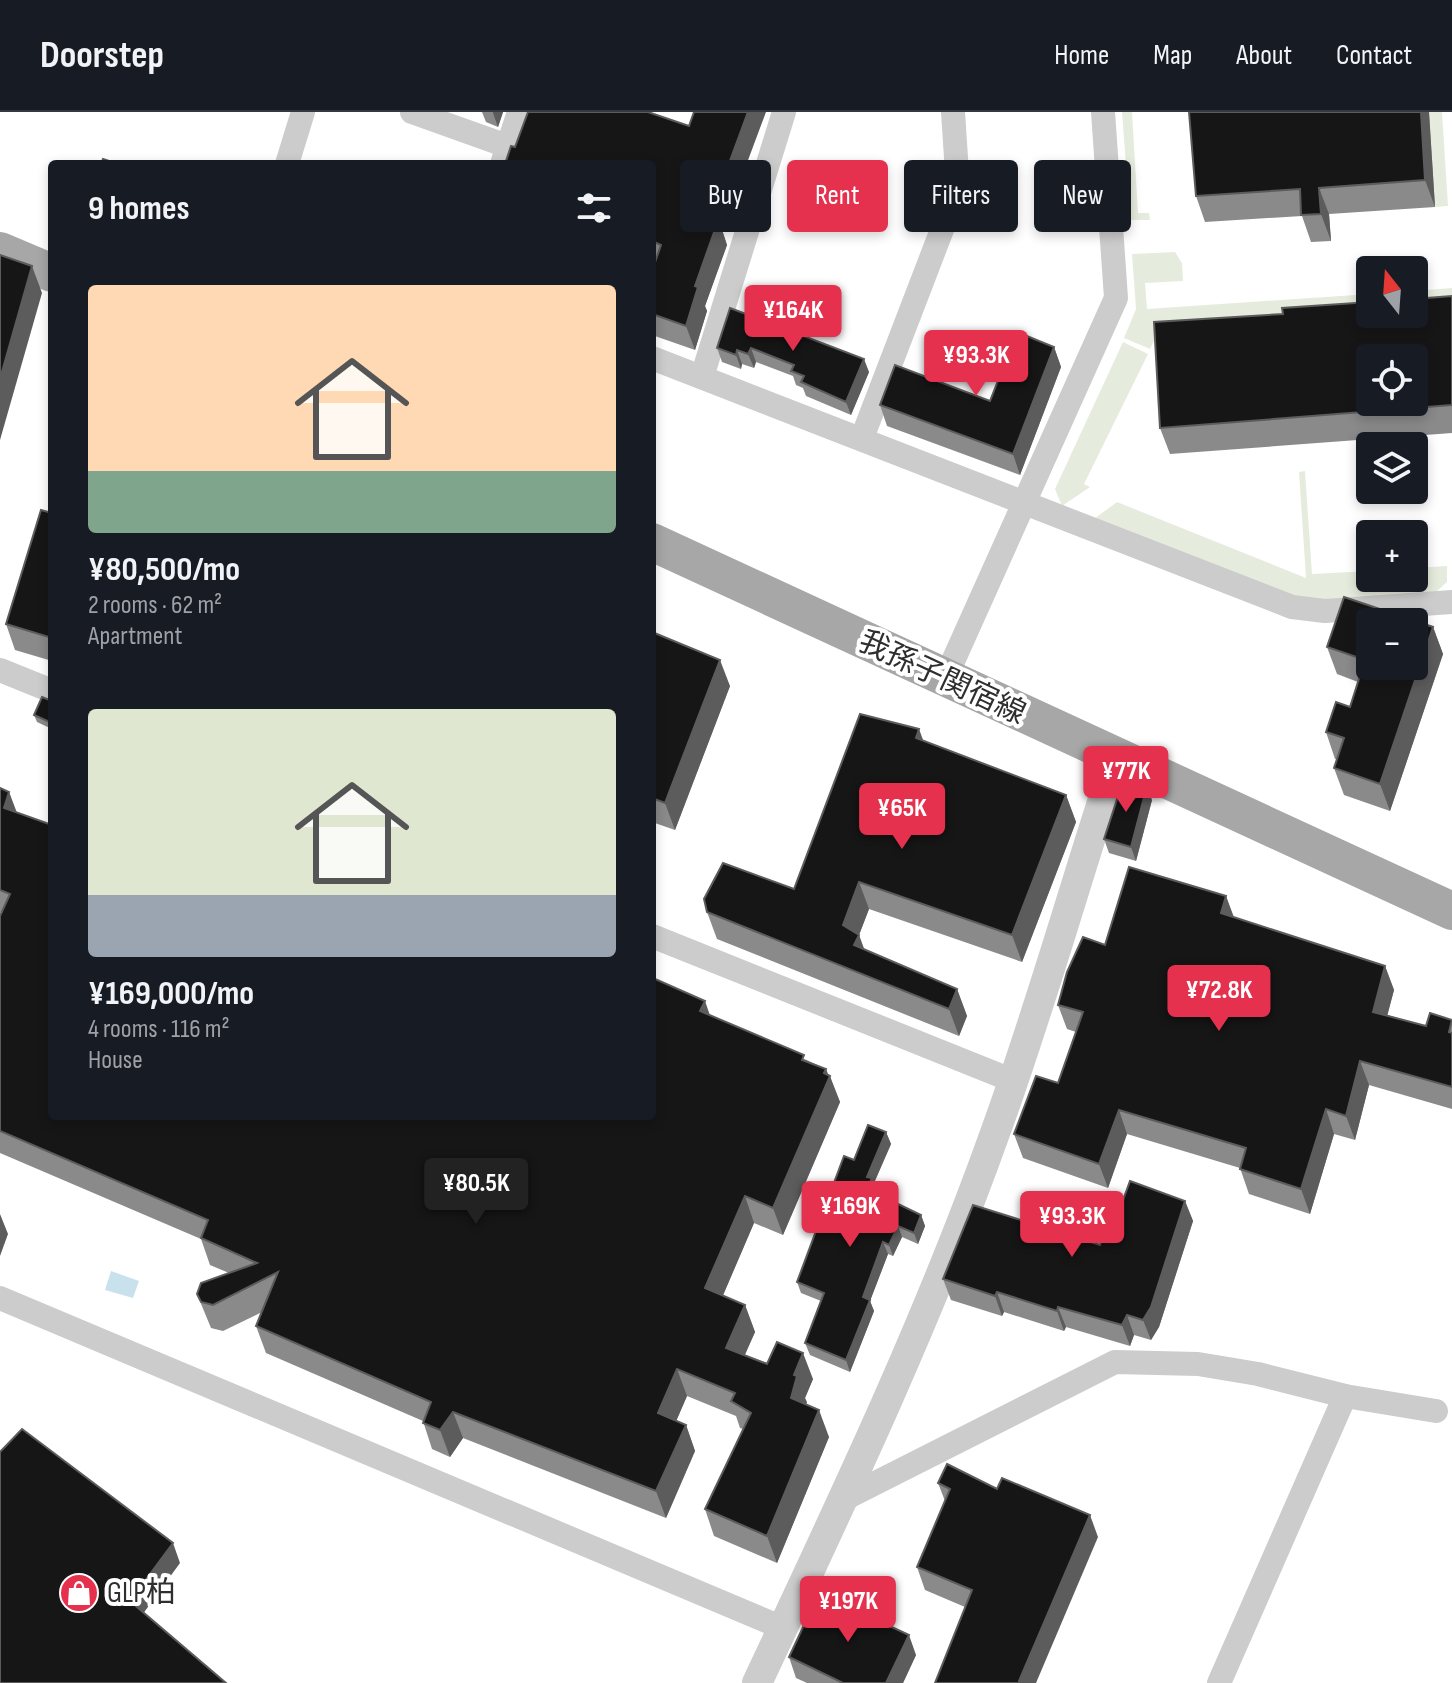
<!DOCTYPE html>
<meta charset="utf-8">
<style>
:root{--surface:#171b24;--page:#242831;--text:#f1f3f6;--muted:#9ea1a6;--line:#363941;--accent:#e5314e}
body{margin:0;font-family:"Sofia Sans Condensed","Noto Sans JP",sans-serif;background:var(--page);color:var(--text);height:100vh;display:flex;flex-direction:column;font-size:30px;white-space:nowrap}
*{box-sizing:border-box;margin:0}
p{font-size:26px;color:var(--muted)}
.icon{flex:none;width:44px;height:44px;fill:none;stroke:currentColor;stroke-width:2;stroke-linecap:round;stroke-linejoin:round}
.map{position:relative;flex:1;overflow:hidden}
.sheet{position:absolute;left:48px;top:48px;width:608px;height:960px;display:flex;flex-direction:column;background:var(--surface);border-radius:8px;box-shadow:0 4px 12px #0003}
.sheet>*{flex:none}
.top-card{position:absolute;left:680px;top:48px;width:652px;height:72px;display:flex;gap:16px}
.needle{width:52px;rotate:343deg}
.tools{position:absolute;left:1356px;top:144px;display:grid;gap:16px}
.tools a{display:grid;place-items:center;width:72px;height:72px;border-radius:8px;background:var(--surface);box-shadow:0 4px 12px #0003;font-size:40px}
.price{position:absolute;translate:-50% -68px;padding:0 18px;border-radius:8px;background:var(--accent);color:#fff;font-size:26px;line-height:52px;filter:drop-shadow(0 2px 4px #0008)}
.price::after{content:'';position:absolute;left:50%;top:48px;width:24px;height:18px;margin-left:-12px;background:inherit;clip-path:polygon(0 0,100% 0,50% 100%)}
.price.active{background:#222;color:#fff}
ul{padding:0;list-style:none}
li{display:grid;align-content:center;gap:16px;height:424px;padding:0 40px}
li span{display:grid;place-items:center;height:248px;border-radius:8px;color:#555}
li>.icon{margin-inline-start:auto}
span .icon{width:144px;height:144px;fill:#fffc;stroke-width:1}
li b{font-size:34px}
h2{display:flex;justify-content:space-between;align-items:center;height:96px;padding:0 40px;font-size:34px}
.pill{padding:0 28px;border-radius:8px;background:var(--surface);box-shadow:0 4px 12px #0003;font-size:28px;line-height:72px}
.pill.active{background:var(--accent);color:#fff}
header{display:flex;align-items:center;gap:48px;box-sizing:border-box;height:112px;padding:0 40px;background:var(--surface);border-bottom:2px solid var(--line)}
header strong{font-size:38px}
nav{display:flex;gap:44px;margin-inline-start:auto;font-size:28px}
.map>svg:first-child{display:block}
.green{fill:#e6ecdd}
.water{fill:#c9e1ec}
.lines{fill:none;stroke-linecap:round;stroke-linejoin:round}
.minor{stroke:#ccc;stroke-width:24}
.tertiary{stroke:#ccc;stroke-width:30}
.primary{stroke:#a7a7a7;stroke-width:38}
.wall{fill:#8a8a8a}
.shaded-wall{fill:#5c5c5c}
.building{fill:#161616;stroke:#5c5c5c;stroke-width:2;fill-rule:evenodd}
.labels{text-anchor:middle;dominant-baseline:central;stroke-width:8;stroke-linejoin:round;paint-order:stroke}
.street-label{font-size:30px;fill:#2f2f2f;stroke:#fff}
.poi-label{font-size:30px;fill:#2f2f2f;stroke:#fff;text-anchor:start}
</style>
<header>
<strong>Doorstep</strong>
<nav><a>Home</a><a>Map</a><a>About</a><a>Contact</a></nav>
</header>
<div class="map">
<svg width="1452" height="1571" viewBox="0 0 1452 1571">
<rect width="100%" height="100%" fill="#fff"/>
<!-- green -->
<g class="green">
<path d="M1122,0H1132L1138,101H1149L1150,108H1130Z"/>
<path d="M1429,0H1442L1448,94L1435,95Z"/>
<path d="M1175,140L1182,151L1183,169L1145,171L1147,197L1370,182V202L1160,217L1150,237L1124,226L1136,197L1132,142Z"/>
<path d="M1452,176V198L1414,201V179Z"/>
<path d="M1123,230L1148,242L1084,372L1090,375L1062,394L1055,377Z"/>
<path d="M1305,359L1312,462L1370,459V466H1414V456L1447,454V470L1436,480L1317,488L1299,485L1094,407L1117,390L1306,466L1299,360Z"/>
</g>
<!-- water -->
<path class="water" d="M111,1159L139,1169L133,1186L105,1178Z"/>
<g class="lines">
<!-- minor -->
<g class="minor">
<path d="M412,0L507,34"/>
<path d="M287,52L303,0"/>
<path d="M502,52L519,0"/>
<path d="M652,246L1292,495L1325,499L1452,490"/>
<path d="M702,265L784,0"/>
<path d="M862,326L958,76L953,0"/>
<path d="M0,558L52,579"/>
<path d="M945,567L1116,186L1103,0"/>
<path d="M652,824L1014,969"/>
<path d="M0,1186L783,1516"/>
<path d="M840,1389L1115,1250L1198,1252L1258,1262L1345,1284L1436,1299"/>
<path d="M1219,1571L1345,1284"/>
</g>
<!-- tertiary -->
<path class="tertiary" d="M757,1571C842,1390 928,1209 995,1021C1040,898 1075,771 1116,647"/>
<!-- primary -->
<g class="primary">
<path d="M0,139L52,161"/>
<path d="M652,430L1452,799"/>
</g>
</g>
<!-- wall -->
<g class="wall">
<path d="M482,0H503L498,15L486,10Z"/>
<path d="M1189,0H1429L1435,95L1329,102L1331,129L1311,130L1302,104L1205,110L1196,84Z"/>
<path d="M689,14L727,133L705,194L707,199L695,238L652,223V159L655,151L652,150V52L515,35Z"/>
<path d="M1452,184V321L1170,342L1160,316L1283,202Z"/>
<path d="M730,196L869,260L851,303L806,284L803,276L796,273L793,264L756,250L754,256L742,252L741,257L722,250L717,236Z"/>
<path d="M1054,235L1061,255L1020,363L887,314L880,293L990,289Z"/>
<path d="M52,401V549L15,538L6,512Z"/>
<path d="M1433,515L1443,542L1390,699L1344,683L1334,656L1337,647H1335L1326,620L1350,595L1358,570L1337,562L1327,535Z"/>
<path d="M652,520L730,574L675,718L652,710Z"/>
<path d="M52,589V617L37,610L34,603Z"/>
<path d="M924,629L1066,683L1076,710L1022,850L869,797L859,823L864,838L957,877L967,904L959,924L717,827L707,800L794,777Z"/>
<path d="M0,676L9,680L17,701L52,714L710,903L826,957L840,990L783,1123L754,1111L723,1183L745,1193L755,1220L745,1243L813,1267L805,1286L806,1292L829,1325L777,1451L714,1424L705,1397L743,1317L740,1316L736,1304L687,1284L676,1309L686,1313L695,1339L666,1406L463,1326L450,1345L432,1337L423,1309L266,1241L256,1214L262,1200L223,1219L211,1216L197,1182L229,1161L210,1153L201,1127L0,1041V804L1,801L0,800Z"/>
<path d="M1152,688L1136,749L1109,741L1104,727Z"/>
<path d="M1226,784L1233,805L1385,854L1394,878L1387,903L1426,914L1452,908V997L1369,973L1355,1028L1334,1022L1310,1102L1249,1082L1240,1056L1127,1022L1108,1076L1023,1046L1014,1022L1058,971L1076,920L1067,917L1058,893L1105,833Z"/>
<path d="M886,1020L891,1032L874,1071L876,1078L875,1081L921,1103L925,1114L918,1132L902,1125L893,1144L888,1142L870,1189L874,1199L850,1260L810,1243L805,1231L821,1189L801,1181L797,1170L854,1048Z"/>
<path d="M1185,1089L1193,1109L1159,1215L1151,1228L1134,1223L1130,1234L1066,1215L1064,1219L1004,1200L1002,1204L951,1188L943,1167L1100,1133Z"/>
<path d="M938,1371L1098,1425L965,1495L925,1478L917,1455L945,1389Z"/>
<path d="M916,1543L903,1571H807L796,1566L789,1545Z"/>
</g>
<!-- shaded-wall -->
<g class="shaded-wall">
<path d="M493,0H503L498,15L493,1Z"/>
<path d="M748,0H766L722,118L727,133L705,194L707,199L695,238L686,214L709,106Z"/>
<path d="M1421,0H1429L1435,95L1425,68Z"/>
<path d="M1319,76L1329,102L1331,129L1321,102Z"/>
<path d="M32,154L42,181L0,328V267Z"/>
<path d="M1054,235L1061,255L1020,363L1013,342Z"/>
<path d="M751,236L756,250L754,256L748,242Z"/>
<path d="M737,238L742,252L741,257L736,243Z"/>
<path d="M864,247L869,260L851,303L846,290Z"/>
<path d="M1433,515L1443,542L1390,699L1380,672Z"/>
<path d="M720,548L730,574L675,718L665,691Z"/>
<path d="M919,617L929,644L916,626Z"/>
<path d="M1147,674L1152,688L1136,749L1131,735Z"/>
<path d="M9,680L19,707L4,696Z"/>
<path d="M1066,683L1076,710L1022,850L1012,823Z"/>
<path d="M859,770L869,797L859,823L869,850L864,860L843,813Z"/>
<path d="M1226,784L1235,808L1221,801Z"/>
<path d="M1385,854L1394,878L1382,924L1373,900Z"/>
<path d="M957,877L967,904L959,924L949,897Z"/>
<path d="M705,889L714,915L700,899Z"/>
<path d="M1360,949L1369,973L1355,1028L1346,1004Z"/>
<path d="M826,957L829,966L830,964L840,990L783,1123L773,1096Z"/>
<path d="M1326,997L1334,1022L1310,1102L1301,1077Z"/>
<path d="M1119,998L1127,1022L1108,1076L1099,1052Z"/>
<path d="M886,1020L891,1032L874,1071L876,1078L871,1089L867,1077V1065Z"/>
<path d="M745,1084L754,1111L715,1202L705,1176Z"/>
<path d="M1185,1089L1193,1109L1159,1215L1151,1228L1143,1208Z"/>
<path d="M0,1102L8,1122L0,1144Z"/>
<path d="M921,1103L925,1114L918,1132L914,1121Z"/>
<path d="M898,1114L902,1125L893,1144L889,1133Z"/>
<path d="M883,1130L888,1142L870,1189L874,1199L850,1260L846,1248L863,1185Z"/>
<path d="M997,1180L1004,1200L1002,1204L995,1184Z"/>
<path d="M745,1193L755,1220L736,1262L726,1236Z"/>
<path d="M1058,1195L1066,1215L1064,1219L1057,1199Z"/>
<path d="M1127,1203L1134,1223L1130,1234L1122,1213Z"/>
<path d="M803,1241L813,1267L805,1286L807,1290L801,1312L791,1286L794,1263Z"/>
<path d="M677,1257L687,1284L668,1328L658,1301Z"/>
<path d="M819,1298L829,1325L777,1451L767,1424Z"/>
<path d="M453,1300L463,1326L450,1345L440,1318Z"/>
<path d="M686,1313L695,1339L666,1406L656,1379Z"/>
<path d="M1090,1403L1098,1425L1036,1571H1020L1019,1569Z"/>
<path d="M173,1431L180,1451L137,1510L130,1489Z"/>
<path d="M909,1523L916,1543L903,1571H886Z"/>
</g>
<!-- building -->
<g class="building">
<path d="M528,0H648L689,14L694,0H748L709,106L718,109L695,174L698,175L686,214L652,202V159L661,133L652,129V52H505L511,34L515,35Z"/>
<path d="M1189,0H1421L1425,68L1319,76L1321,102L1301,103L1300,77L1196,84Z"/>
<path d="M103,47L118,52H101Z"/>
<path d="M0,143L32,154L0,267Z"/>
<path d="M1452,184V293L1160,316L1154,210L1283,202L1282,196L1370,190V202H1414V187ZM1370,246H1414V290H1370Z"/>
<path d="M730,196L864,247L846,290L801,270L804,264L791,259L794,253L751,236L748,242L737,238L736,243L717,236Z"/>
<path d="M1017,220L1054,235L1013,342L880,293L895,253L990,289Z"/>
<path d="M41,398L52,401V526L6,512Z"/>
<path d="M1344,485L1433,515L1380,672L1334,656L1344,626L1326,620L1336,590L1350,595L1365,548L1327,535ZM1370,510H1414V554H1370Z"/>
<path d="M652,520L720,548L665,691L652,686Z"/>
<path d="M42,585L52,589V611L34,603Z"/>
<path d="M860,602L919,617L916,626L1066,683L1012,823L859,770L843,813L859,823L854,833L957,877L949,897L707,800L704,787L723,751L794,777Z"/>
<path d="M1123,669L1147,674L1131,735L1104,727Z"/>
<path d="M0,676L9,680L4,696L52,713V1004H652L653,866L705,889L700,899L804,943L802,948L826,957L824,961L830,964L773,1096L745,1084L705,1176L745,1193L726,1236L767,1252L777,1230L803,1241L794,1263L797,1264L791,1286L819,1298L767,1424L705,1397L751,1301L731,1289L735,1281L677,1257L658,1301L686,1313L656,1379L453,1300L440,1318L423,1311L431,1290L256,1214L278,1160L213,1193L201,1190L197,1182L201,1171L257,1151L201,1126L208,1108L0,1019V804L10,782L0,778Z"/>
<path d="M1129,755L1226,784L1221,801L1385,854L1373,900L1426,914L1430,901L1452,908L1449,920L1452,921V975L1360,949L1346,1004L1326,997L1301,1077L1240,1057L1246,1036L1119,998L1099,1052L1014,1022L1036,964L1058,971L1083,900L1058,893L1067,860L1083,825L1105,833Z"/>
<path d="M868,1013L886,1020L867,1065L872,1066L867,1077L921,1103L914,1121L898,1114L889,1133L883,1130L863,1185L870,1188L846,1248L805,1231L824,1181L797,1170L844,1044L854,1048Z"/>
<path d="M1130,1069L1185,1089L1151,1195L1143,1208L1127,1203L1122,1213L1058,1195L1057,1199L997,1180L995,1184L943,1167L973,1093L1100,1133L1102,1127L1108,1129Z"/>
<path d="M22,1317L173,1431L130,1489L226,1571H0V1340Z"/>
<path d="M947,1352L997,1377L1002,1366L1090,1403L1019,1569L1023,1571H935L972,1478L917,1455L950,1377L938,1371Z"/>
<path d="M819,1481L909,1523L886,1571H843L789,1545Z"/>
</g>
<!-- icons -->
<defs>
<g id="shop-disc" transform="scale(2)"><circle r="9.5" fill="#e5314e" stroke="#fff"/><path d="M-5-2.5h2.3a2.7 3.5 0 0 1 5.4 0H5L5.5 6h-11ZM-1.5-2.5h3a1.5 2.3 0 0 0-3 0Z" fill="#fff"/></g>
</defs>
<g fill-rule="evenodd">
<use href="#shop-disc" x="79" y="1481"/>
</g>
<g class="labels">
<!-- street labels -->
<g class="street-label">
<text transform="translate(942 566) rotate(25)">我孫子関宿線</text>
</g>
<!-- poi labels -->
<g class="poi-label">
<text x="107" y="1481">GLP柏</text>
</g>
</g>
</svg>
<div class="tools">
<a><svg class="needle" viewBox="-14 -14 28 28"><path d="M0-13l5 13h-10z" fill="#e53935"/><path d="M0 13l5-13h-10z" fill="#9ea1a6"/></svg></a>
<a><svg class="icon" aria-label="locate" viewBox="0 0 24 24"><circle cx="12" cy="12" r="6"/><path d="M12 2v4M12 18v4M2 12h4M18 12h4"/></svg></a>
<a><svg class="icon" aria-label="layers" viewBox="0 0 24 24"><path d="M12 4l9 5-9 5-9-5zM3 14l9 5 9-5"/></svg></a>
<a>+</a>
<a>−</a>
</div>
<b class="price" style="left:793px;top:241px">¥164K</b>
<b class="price" style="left:976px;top:286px">¥93.3K</b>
<b class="price" style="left:1126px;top:702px">¥77K</b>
<b class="price" style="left:902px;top:739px">¥65K</b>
<b class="price" style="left:1219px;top:921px">¥72.8K</b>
<b class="price active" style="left:476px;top:1114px">¥80.5K</b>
<b class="price" style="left:850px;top:1137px">¥169K</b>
<b class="price" style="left:1072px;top:1147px">¥93.3K</b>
<b class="price" style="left:848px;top:1532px">¥197K</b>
<div class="top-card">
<a class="pill">Buy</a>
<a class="pill active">Rent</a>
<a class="pill">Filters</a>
<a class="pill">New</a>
</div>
<section class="sheet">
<h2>9 homes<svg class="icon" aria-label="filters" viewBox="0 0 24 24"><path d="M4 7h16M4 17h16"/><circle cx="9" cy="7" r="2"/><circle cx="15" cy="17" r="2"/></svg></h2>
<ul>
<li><span style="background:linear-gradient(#ffd9b3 75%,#7fa58c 0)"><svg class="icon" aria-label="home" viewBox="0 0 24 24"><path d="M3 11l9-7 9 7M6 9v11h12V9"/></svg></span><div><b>¥80,500/mo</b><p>2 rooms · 62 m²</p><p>Apartment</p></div></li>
<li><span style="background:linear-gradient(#dfe7d0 75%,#9aa5b1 0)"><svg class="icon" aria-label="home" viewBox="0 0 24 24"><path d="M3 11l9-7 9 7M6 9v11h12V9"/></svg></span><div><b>¥169,000/mo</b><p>4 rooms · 116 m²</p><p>House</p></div></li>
</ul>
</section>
</div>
